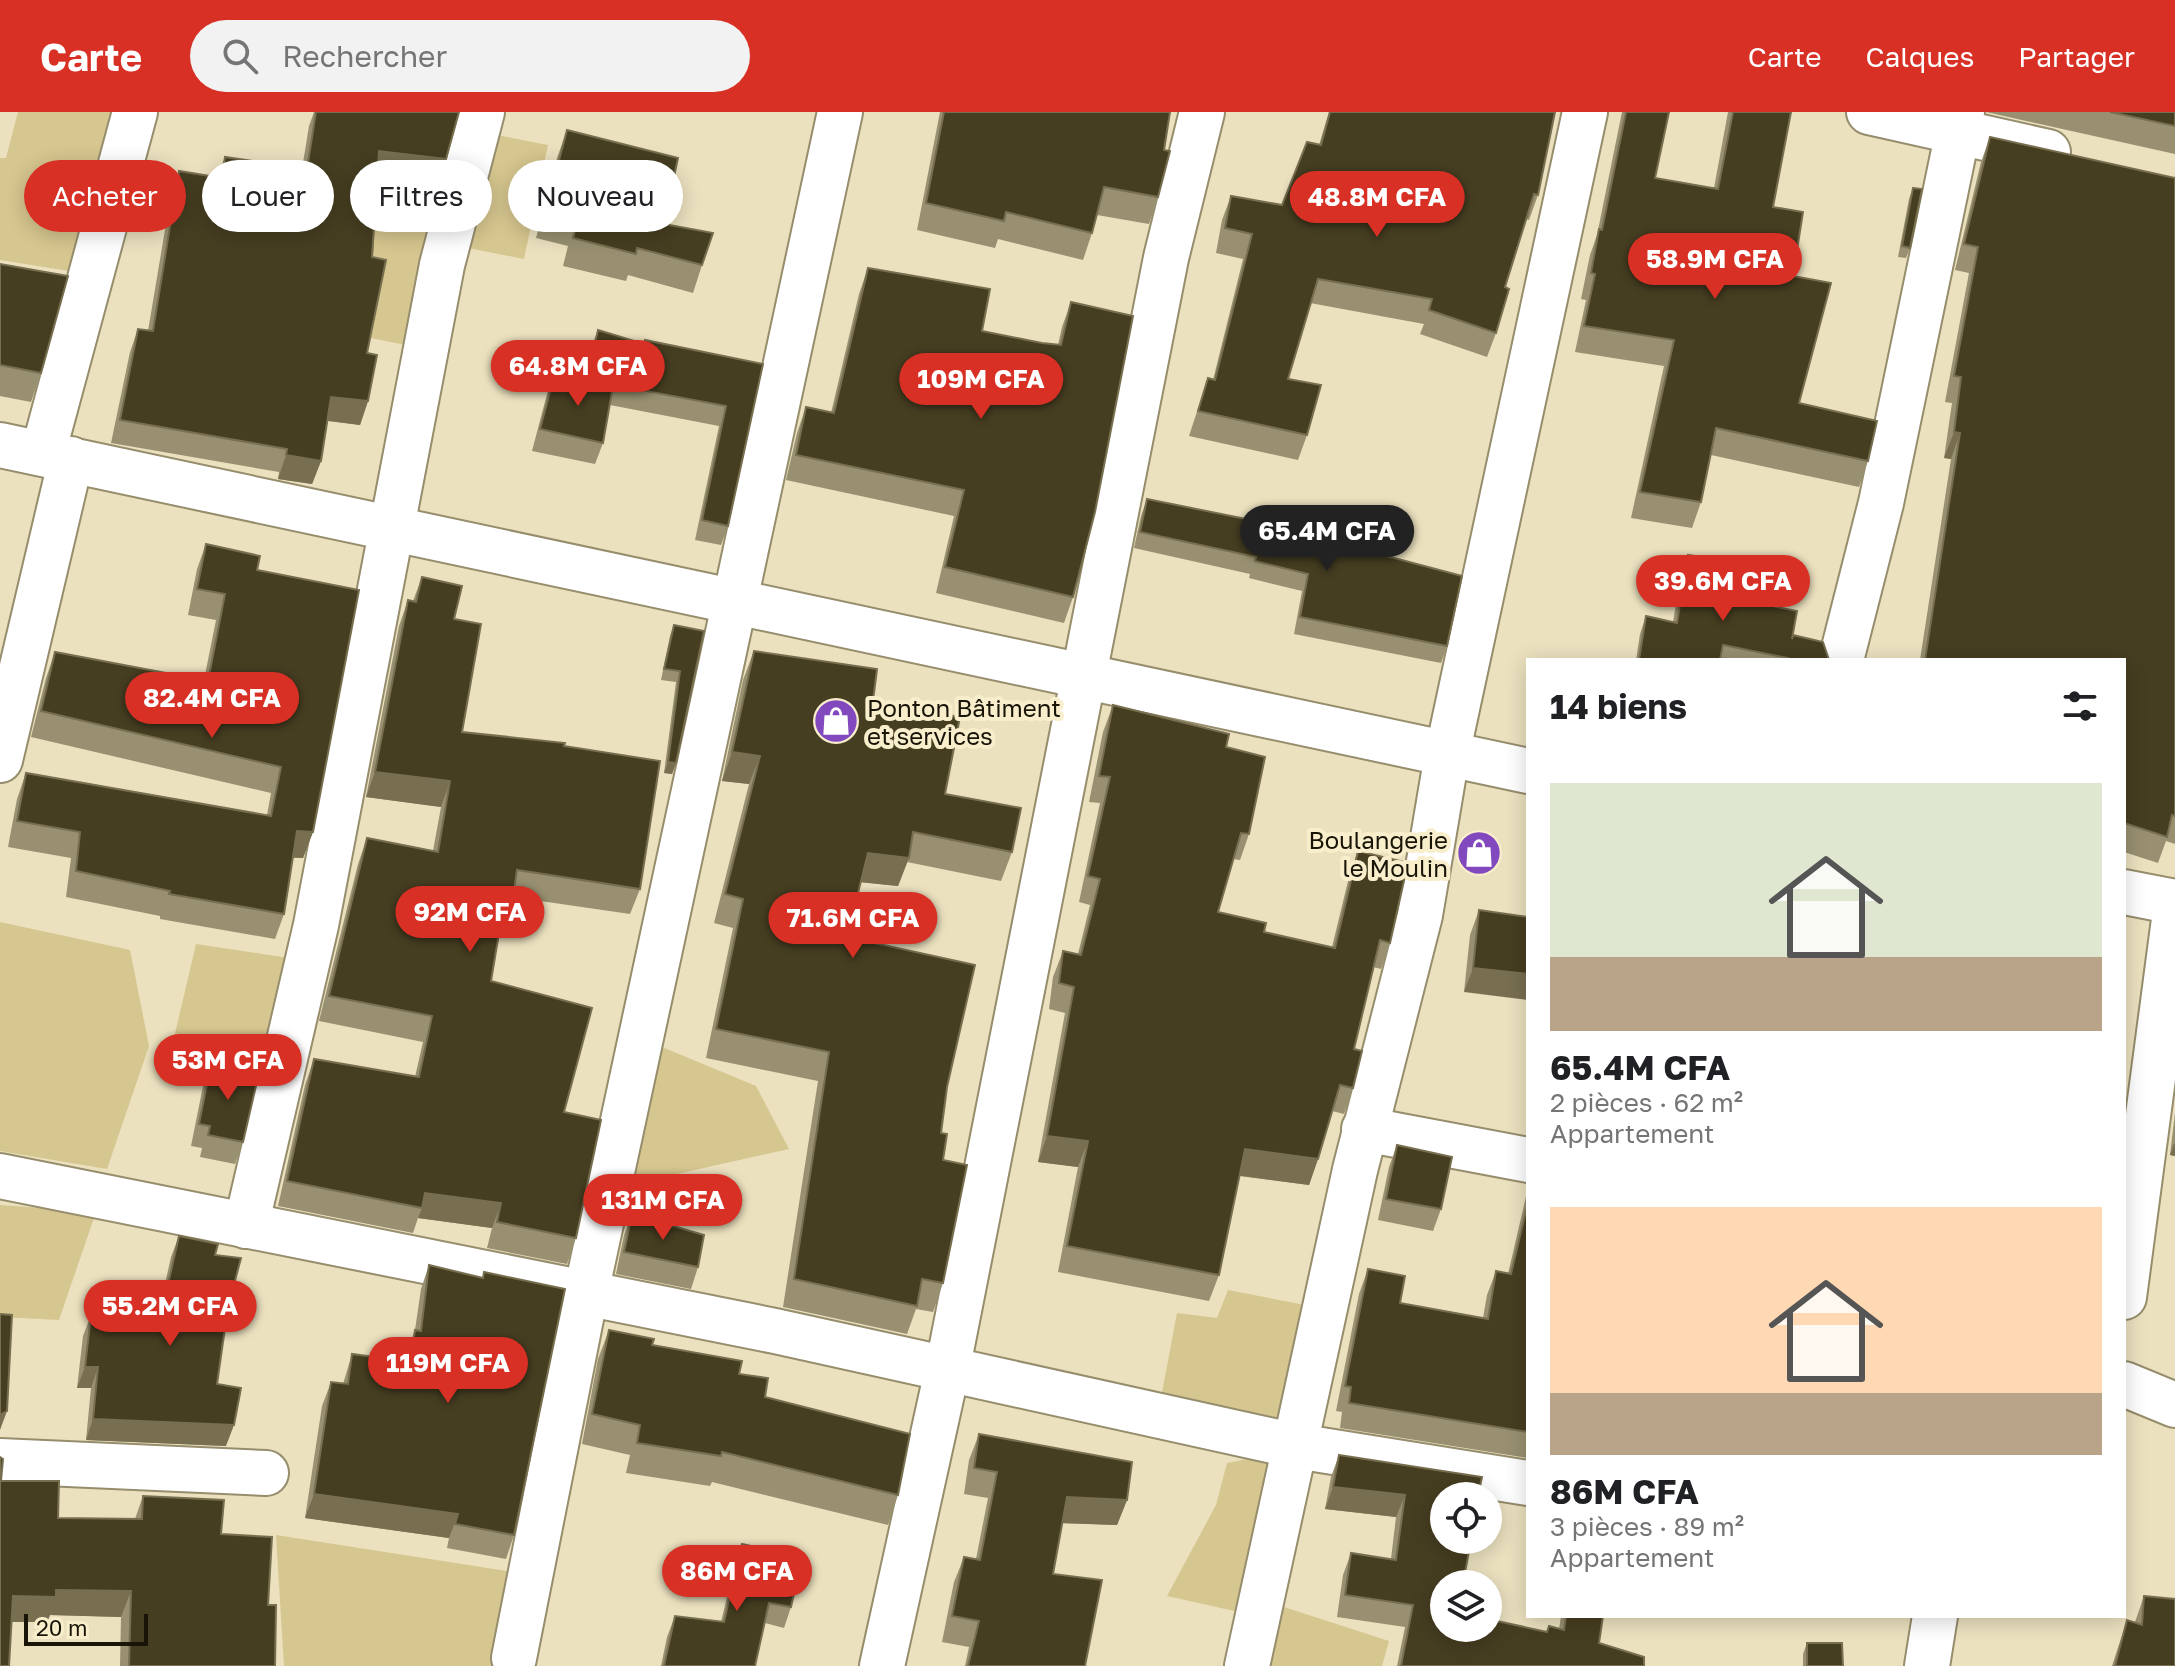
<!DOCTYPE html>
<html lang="fr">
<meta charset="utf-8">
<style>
:root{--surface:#fff;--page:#f2f2f2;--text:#202124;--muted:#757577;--accent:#d93025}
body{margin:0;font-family:"Golos Text",sans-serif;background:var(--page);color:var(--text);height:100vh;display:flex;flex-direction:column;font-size:30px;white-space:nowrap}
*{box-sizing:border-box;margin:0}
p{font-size:26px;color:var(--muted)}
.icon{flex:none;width:44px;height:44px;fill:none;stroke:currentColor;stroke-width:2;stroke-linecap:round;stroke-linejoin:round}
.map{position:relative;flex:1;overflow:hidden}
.side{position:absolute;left:1526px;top:546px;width:600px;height:960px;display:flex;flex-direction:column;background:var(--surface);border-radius:0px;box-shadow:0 4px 20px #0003}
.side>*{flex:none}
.banner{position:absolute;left:24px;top:48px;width:760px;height:72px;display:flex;gap:16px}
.fabs{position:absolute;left:1430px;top:1370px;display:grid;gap:16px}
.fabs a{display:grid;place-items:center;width:72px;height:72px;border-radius:50%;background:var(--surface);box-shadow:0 4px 20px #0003;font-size:40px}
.scale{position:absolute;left:24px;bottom:20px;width:124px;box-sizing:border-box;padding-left:8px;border:4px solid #181408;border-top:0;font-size:22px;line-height:28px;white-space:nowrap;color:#181408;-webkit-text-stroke:6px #f8eecc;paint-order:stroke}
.price{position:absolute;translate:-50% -68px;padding:0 18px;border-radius:28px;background:var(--accent);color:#fff;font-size:26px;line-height:52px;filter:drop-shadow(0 2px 4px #0008)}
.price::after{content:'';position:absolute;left:50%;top:48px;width:24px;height:18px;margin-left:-12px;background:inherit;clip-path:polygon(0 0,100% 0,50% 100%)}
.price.active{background:#222;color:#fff}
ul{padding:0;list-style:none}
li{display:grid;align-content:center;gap:16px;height:424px;padding:0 24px}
li span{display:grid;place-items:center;height:248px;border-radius:0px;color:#555}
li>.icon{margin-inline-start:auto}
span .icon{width:144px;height:144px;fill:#fffc;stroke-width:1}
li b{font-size:34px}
h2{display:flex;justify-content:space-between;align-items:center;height:96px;padding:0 24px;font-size:34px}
.tag{padding:0 28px;border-radius:36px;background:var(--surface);box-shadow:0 4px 20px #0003;font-size:28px;line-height:72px}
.tag.active{background:var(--accent);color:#fff}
header{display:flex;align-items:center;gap:48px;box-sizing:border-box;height:112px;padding:0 40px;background:var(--accent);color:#fff}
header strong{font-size:38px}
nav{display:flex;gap:44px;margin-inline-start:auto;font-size:28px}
.search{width:560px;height:72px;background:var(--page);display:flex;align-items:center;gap:20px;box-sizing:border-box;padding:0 28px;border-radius:44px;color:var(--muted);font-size:30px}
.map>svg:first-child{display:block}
.green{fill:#d6c68f}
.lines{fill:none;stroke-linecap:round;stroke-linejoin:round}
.street-casing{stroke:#968d6d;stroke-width:48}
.highway-casing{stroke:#968d6d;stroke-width:48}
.street{stroke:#fff;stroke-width:44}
.highway{stroke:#fff;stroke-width:44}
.wall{fill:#989070}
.shaded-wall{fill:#786f50}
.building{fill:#463e21;stroke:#786f50;stroke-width:2}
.labels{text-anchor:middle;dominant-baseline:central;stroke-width:8;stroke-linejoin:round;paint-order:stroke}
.poi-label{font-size:24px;fill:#181408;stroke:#f8eecc;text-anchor:start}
</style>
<header>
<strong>Carte</strong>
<div class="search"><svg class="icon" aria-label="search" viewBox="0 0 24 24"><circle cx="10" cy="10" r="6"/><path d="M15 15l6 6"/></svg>Rechercher</div>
<nav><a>Carte</a><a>Calques</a><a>Partager</a></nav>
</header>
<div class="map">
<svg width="2175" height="1554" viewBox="0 0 2175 1554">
<rect width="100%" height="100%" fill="#ebe1bf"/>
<!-- green -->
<g class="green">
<path d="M18,0H117L69,159L0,148V46H6Z"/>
<path d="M487,21L548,33L524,147L463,135Z"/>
<path d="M380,68L452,82L420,236L371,226L383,166L361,161Z"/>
<path d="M0,810L130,838L149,934L107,1057L0,1039Z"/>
<path d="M196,832L296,847L267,963L170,943Z"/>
<path d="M662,935L756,974L789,1037L632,1072Z"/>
<path d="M0,1093L96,1100L59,1208L0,1205Z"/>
<path d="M1228,1178L1315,1195L1286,1317L1161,1286L1177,1201L1217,1206Z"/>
<path d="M1278,1341L1248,1502L1167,1484L1216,1393L1227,1351Z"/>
<path d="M276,1423L513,1460L497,1554H284Z"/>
<path d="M1284,1495L1389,1529L1382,1554H1269Z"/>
</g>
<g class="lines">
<!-- street casing -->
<g class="street-casing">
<g id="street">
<path d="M1869,0L2048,40"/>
<path d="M43,341L135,0"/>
<path d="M1841,548L1881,391L1962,0"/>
<path d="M0,648L71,347"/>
<path d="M1364,1017L1528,1048"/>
<path d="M0,1064L775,1219L1296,1334L1528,1371"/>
<path d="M246,1114L316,813L442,153L482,0"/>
<path d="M2124,1185L2175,800"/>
<path d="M2124,1272L2175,1293"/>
<path d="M0,1349L266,1361"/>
<path d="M514,1546L586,1181L840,0"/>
<path d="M882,1554L947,1259L1166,146L1202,0"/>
<path d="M1247,1554L1355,1058L1420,803L1447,643L1585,0"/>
<path d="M1927,1554L1935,1504"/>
</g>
</g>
<!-- highway casing -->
<g class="highway-casing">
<g id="highway">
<path d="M0,333L1528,659"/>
<path d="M2124,780L2175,790"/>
</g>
</g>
<!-- street -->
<use href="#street" class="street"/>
<!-- highway -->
<use href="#highway" class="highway"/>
</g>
<!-- wall -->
<g class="wall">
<path d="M314,0H459L446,47L438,70L378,63L367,241L368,289L360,313L327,309L321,349L312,372L278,367L279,360L111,331L130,240L138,217L148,219L171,82L179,59L217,65L225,45L302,57L309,14Z"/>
<path d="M940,0H1170L1158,85L1149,112L1097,103L1092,121L1083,148L998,127L995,136L917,118Z"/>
<path d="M1329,0H1555L1538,83L1529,108L1526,107L1505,175L1496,221L1487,245L1420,222L1424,212L1310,191L1288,267L1307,323L1298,348L1189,324L1208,266L1213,268L1243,147L1216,141L1222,108L1231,84L1282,93L1319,33Z"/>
<path d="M1622,0H1669L1655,66L1714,76L1728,0H1791L1773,95L1793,164L1799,291L1868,349L1859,375L1711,343L1701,390L1692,416L1631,406L1664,254L1575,240L1586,188L1581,187L1590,143L1597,123Z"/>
<path d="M1986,0H2175V42Z"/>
<path d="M567,18L664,112L702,153L693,181L628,163L626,169L563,154L568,134L536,126L557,46Z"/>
<path d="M1990,25L2175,66V732L2166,729L2158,751L2124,740V548H1920L1951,347L1944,346L1952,291L1945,290L1969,161L1955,158L1981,50Z"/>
<path d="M1913,76L1910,136L1906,146L1898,145L1909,87Z"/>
<path d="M0,152L41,261L31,290L0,284Z"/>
<path d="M868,156L982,219L1042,231L1058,233L1062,215L1071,190L1073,485L1064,511L936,481L954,404L786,368L797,321L806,295L831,301L859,182Z"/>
<path d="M598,218L644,232L763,252L728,414L721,433L695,428L719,314L610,293L603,331L595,352L532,339L547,282L555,261L584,267L590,238Z"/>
<path d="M1147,387L1251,408L1447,534L1441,551L1294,522L1302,479L1249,466L1250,462L1134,436L1141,404Z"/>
<path d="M206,432L257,458L313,720L303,746H293L284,802L275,827L160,807V804L66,785L71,746L8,735L17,687L26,661L267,703L271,681L31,625L46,566L55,540L204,568L216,508L188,503L197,457Z"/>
<path d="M1688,443L1722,484L1793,524L1829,548H1636L1640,522L1646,504L1673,510L1681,462Z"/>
<path d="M422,465L454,507L462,620L564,634L640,777L630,802L513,785L512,793L503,818H500L491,869L564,1000L576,1126L567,1152L487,1136L492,1116L418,1106L413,1121L278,1094L305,973L314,947L415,965L423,930L319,909L358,752L367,726L433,739L441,695L366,685L399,514L408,488L413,489Z"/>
<path d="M674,513L704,519L676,651L672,662L664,661L676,570L661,568L670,524Z"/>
<path d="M754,539L873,589L945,682L1012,740L1001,769L907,750L898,774L861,770L847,825L947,975L941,1021L943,1048V1171L933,1200L916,1197L907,1222L783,1195L818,969L706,946L733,816L714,811L749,672L722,669L743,568Z"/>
<path d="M1113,593L1226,635L1249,722L1240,748L1233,747L1218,800L1264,820L1332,835L1349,765L1358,739L1390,831L1381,857L1373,855L1354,937L1353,976L1344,1002L1332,999L1318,1047L1309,1073L1239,1064L1219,1163L1209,1189L1058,1160L1078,1055L1038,1050L1065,901L1049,897L1053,865L1063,839L1078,842L1090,793L1079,790L1100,691L1089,690L1103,620Z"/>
<path d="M1479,798L1528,805L1464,880L1470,823Z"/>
<path d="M211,952L243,1030L235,1052L200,1045L202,1036L191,1034L203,974Z"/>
<path d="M2175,1001V1044L2170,1043Z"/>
<path d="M1397,1033L1441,1097L1433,1119L1378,1108L1389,1055Z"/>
<path d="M1528,1076V1346L1340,1316L1342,1300L1336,1299L1359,1182L1368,1157L1400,1191L1483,1206L1487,1183L1496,1159L1508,1162Z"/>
<path d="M632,1102L698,1155L691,1177L616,1162L624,1123Z"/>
<path d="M179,1124L215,1143L228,1195L217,1272L226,1334L86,1328L91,1276H77L83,1224L91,1203H158L171,1145Z"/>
<path d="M429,1153L514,1423L506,1447L447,1436L449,1426L305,1406L322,1294L331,1270L343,1272L352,1242L405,1249L406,1242L415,1218L421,1177Z"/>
<path d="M609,1218L652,1233L739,1262L765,1285L898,1383L888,1413L712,1370L710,1374L626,1361L630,1343L582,1332L598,1247Z"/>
<path d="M979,1322L1127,1388L1117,1413L1062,1411L1053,1462L1085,1554H965L969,1535L942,1530L954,1470L964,1445L976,1447L988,1386L964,1382L969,1348Z"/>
<path d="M1339,1343L1482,1365L1444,1516L1547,1519L1559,1517L1561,1504H1603L1599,1531L1644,1554H1397L1405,1515L1337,1505L1343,1463L1351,1441L1391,1447L1396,1405L1325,1397L1331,1365Z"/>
<path d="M1,1369L58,1406L135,1407L143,1384L221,1422L268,1493L275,1554H120L121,1505L50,1503L47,1510H11Z"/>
<path d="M742,1432L791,1495L784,1516L765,1511L755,1554H661L667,1525L675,1504L721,1510L735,1452Z"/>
<path d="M2144,1484L2175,1554H2112L2127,1508L2135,1510Z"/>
<path d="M1807,1531L1843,1554H1803V1542Z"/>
</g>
<!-- shaded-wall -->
<g class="shaded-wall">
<path d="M379,39L446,47L438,70L371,63Z"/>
<path d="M331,285L368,289L360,313L323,308Z"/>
<path d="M1954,320L1960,321L1951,347L1944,346Z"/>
<path d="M286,343L321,349L312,372L278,367Z"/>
<path d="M732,640L760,644L749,672L722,669Z"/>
<path d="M668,650L676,651L672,662L664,661Z"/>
<path d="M375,660L450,669L441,695L366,685Z"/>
<path d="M297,719L313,720L303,746L288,745Z"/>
<path d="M868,741L909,746L898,774L858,770Z"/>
<path d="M1473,856L1528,862V888L1464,880Z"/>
<path d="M1047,1024L1088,1029L1078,1055L1038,1050Z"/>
<path d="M2174,1032H2175V1044L2170,1043Z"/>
<path d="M1245,1037L1318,1047L1309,1073L1235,1063Z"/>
<path d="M425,1081L501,1091L492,1116L418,1106L422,1096Z"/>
<path d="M85,1255H98L91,1276H77Z"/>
<path d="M7,1299L0,1318V1303Z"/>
<path d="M93,1307L234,1313L226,1334L86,1328Z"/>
<path d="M1333,1375L1405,1383L1396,1405L1325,1397Z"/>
<path d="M314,1382L458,1402L449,1426L305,1406Z"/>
<path d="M1067,1385L1127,1388L1117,1413L1058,1411Z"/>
<path d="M56,1478L131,1479L121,1505L50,1503L47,1510H4L13,1484Z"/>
</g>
<!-- building -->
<g class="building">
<path d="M316,0H459L446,47L379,39L372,145L386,148L367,241L377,243L368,289L331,285L321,349L286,343L287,337L120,308L138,217L153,219L179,59L222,66L225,45L307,57Z"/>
<path d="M944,0H1170L1164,38L1170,39L1158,85L1104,75L1092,121L1006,100L1004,109L926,91Z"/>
<path d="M1330,0H1555L1538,83L1534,82L1505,175L1509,177L1496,221L1429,198L1432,187L1318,167L1288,267L1321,273L1307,323L1198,299L1208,266L1215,268L1252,122L1225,116L1231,84L1282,93L1307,30L1321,33Z"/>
<path d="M1626,0H1669L1655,66L1718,77L1733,0H1791L1773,95L1803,100L1793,164L1831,171L1799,291L1877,309L1868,349L1716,316L1701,390L1640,380L1674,228L1584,214L1595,162L1591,161L1599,117L1602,118Z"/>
<path d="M2110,0H2175V14Z"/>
<path d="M567,18L678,46L664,112L713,121L702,153L637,136L636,142L573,126L578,106L546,98Z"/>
<path d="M1990,25L2175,66V704L2172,703L2167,725L2124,711V548H1925L1960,321L1954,320L1961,265L1954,264L1978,135L1964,132Z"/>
<path d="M1913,76L1922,77L1910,136L1902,134Z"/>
<path d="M0,152L68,164L41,261L0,253Z"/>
<path d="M868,156L990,177L982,219L1042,231L1061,233L1071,190L1133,204L1095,400L1073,485L945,455L964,378L796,343L806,295L834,301Z"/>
<path d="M598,218L644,232L645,228L763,252L728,414L702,408L726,294L587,268Z"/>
<path d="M555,261L613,274L603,331L540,317Z"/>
<path d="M1147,387L1251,408L1462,464L1447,534L1300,505L1308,462L1255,449L1256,445L1140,420Z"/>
<path d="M206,432L260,444L257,458L359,478L313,720L297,719L284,802L169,782L170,779L76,759L80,720L17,709L26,661L271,704L281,655L41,599L55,540L208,569L225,482L197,477Z"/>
<path d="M1688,443L1728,449L1722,484L1797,499L1792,527L1793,523L1823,530L1829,548H1787L1788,546L1723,533L1720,548H1639L1646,504L1677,511Z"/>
<path d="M422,465L462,474L454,507L481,512L462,620L565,631L564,634L660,649L640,777L517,758L512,793L504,791L491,869L592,896L564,1000L601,1008L576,1126L497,1110L501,1091L425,1081L422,1096L287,1069L314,947L419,965L432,904L329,884L367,726L438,740L450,669L375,660L408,488L416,490Z"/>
<path d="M674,513L704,519L676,651L668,650L680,559L664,557Z"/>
<path d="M754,539L877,557L873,589L960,605L945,682L1021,696L1012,740L913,720L909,746L868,741L847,825L975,853L947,975L941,1021L947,1022L943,1048L967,1053L943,1171L922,1167L917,1194L794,1167L829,940L716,917L743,787L725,782L760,644L732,640Z"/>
<path d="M1113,593L1229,622L1226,635L1265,645L1249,722L1241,721L1218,800L1266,811L1264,820L1335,836L1358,739L1408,751L1390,831L1380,828L1354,937L1362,939L1353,976L1340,973L1318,1047L1245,1037L1219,1163L1067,1134L1088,1029L1047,1024L1074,875L1059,871L1063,839L1081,843L1100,767L1088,764L1110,665L1099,664Z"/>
<path d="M1479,798L1528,805V862L1473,856Z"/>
<path d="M211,952L259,961L243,1030L208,1023L210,1014L199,1012Z"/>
<path d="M1397,1033L1452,1045L1441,1097L1386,1087Z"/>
<path d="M1528,1091V1320L1349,1291L1351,1275L1345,1274L1368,1157L1405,1164L1400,1191L1488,1207L1496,1159L1511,1162Z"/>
<path d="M632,1102L704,1123L698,1155L624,1140Z"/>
<path d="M179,1124L218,1132L215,1143L241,1146L228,1195L217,1272L241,1276L234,1313L93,1307L98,1255H85L91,1203H161Z"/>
<path d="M429,1153L483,1166L484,1160L565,1177L514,1423L455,1412L458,1402L314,1382L331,1270L348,1272L352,1242L410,1250L415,1218L421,1219Z"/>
<path d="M0,1202L12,1203L7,1299L0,1303Z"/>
<path d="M609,1218L654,1227L652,1233L742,1249L739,1262L768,1266L765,1285L910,1322L898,1383L722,1340L721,1344L637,1331L640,1313L592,1302Z"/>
<path d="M979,1322L1132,1350L1127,1388L1067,1385L1053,1462L1102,1468L1085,1554H968L979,1509L952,1504L964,1445L980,1448L997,1360L974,1356Z"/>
<path d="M1339,1343L1482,1365L1478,1384H1444V1428H1471L1463,1472H1444V1516H1488V1507L1547,1520L1549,1514L1564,1518L1566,1504H1603L1599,1531L1644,1545V1554H1401L1413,1493L1345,1483L1351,1441L1396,1448L1405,1383L1333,1375Z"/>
<path d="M0,1345L3,1347L1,1369H59L58,1406L142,1407L143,1384L224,1388L221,1422L272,1425L268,1493H276L275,1554H129L131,1479L56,1478V1485L13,1484L9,1554H0Z"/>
<path d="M742,1432L802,1445L791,1495L769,1491L755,1554H664L675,1504L724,1510Z"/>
<path d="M2144,1484L2175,1487V1554H2115L2127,1508L2142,1513Z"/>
<path d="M1807,1531H1842L1843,1554H1807Z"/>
</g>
<!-- icons -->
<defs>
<g id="shop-disc" transform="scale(2.3)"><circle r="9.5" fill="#8248be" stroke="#f8eecc"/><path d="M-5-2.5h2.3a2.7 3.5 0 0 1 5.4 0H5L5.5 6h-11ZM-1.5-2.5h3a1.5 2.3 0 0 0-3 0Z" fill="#fff"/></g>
</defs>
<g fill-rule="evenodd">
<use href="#shop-disc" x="836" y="609"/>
<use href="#shop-disc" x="1479" y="741"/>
</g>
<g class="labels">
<!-- poi labels -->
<g class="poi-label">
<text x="867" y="595">Ponton Bâtiment<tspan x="867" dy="28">et services</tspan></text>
<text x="1448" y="727" text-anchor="end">Boulangerie<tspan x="1448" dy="28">le Moulin</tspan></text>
</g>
</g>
</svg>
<div class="fabs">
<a><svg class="icon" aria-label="locate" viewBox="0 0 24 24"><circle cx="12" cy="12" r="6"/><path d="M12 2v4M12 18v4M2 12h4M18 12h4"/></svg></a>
<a><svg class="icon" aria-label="layers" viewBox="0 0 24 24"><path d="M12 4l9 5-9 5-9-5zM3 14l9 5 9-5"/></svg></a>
</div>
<div class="scale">20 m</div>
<b class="price" style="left:1377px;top:127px">48.8M CFA</b>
<b class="price" style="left:1715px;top:189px">58.9M CFA</b>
<b class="price" style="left:578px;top:296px">64.8M CFA</b>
<b class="price" style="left:981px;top:309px">109M CFA</b>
<b class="price active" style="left:1327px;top:461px">65.4M CFA</b>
<b class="price" style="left:1723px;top:511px">39.6M CFA</b>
<b class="price" style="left:212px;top:628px">82.4M CFA</b>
<b class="price" style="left:470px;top:842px">92M CFA</b>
<b class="price" style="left:853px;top:848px">71.6M CFA</b>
<b class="price" style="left:228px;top:990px">53M CFA</b>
<b class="price" style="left:663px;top:1130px">131M CFA</b>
<b class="price" style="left:170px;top:1236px">55.2M CFA</b>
<b class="price" style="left:448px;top:1293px">119M CFA</b>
<b class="price" style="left:737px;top:1501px">86M CFA</b>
<div class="banner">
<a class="tag active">Acheter</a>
<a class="tag">Louer</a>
<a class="tag">Filtres</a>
<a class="tag">Nouveau</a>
</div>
<section class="side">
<h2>14 biens<svg class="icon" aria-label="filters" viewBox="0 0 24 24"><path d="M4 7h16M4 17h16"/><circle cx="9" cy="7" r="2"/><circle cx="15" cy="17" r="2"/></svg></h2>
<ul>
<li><span style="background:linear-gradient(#dfe7d0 70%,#b9a48a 0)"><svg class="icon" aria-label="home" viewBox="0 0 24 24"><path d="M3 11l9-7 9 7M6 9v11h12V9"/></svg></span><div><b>65.4M CFA</b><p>2 pièces · 62 m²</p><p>Appartement</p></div></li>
<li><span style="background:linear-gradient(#ffd9b3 75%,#b9a48a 0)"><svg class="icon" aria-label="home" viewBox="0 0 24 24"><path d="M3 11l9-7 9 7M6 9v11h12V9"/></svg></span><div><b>86M CFA</b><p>3 pièces · 89 m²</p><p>Appartement</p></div></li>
</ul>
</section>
</div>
